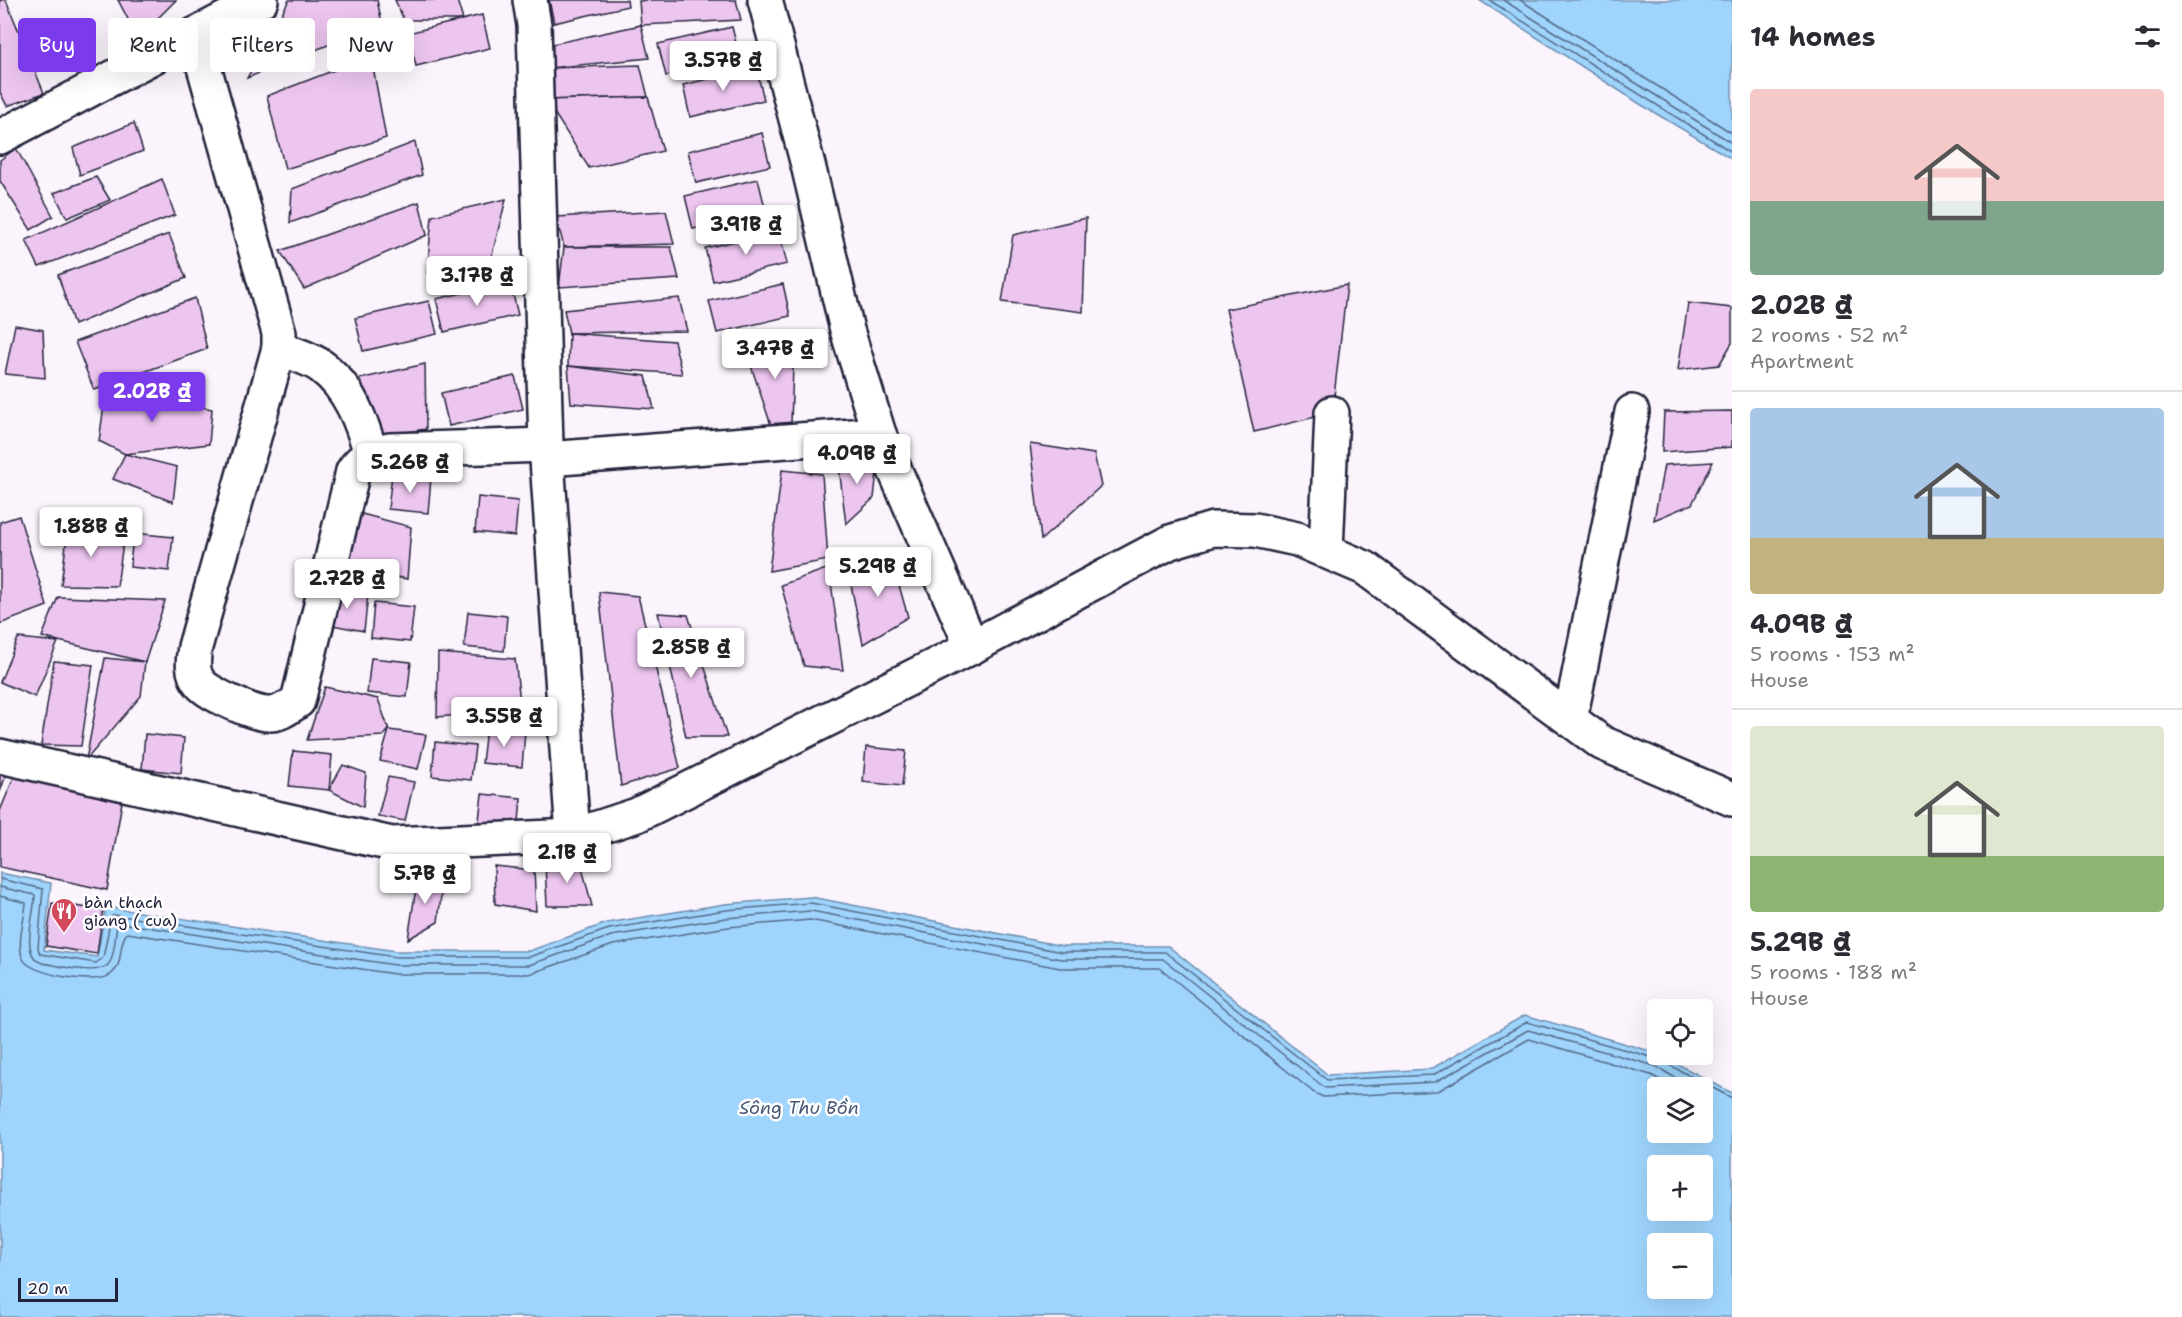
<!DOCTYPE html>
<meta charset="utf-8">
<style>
:root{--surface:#fff;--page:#f7f7f7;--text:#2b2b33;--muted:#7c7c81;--line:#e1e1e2;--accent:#7c3aed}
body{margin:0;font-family:"Shantell Sans",sans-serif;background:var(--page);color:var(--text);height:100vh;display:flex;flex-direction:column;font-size:22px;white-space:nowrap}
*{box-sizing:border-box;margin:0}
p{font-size:20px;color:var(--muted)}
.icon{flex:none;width:33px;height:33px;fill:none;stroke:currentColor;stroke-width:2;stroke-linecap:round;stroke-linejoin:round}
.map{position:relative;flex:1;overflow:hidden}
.sheet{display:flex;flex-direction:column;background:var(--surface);width:450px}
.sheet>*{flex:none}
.guide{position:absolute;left:18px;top:18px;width:570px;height:54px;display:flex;gap:12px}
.buttons{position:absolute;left:1647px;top:999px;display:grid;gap:12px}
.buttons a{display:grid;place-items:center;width:66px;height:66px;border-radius:6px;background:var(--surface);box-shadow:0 6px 24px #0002;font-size:30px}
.scale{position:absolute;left:18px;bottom:15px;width:100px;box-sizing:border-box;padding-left:6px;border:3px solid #22223b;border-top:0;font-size:16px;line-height:21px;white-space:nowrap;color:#22223b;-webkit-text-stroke:4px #fff;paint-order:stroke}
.price{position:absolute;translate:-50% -51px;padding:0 14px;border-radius:6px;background:#fff;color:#222;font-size:20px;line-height:39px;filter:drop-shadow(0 2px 3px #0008)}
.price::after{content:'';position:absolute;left:50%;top:36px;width:18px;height:14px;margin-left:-9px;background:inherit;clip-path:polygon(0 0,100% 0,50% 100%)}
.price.active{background:var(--accent);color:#fff}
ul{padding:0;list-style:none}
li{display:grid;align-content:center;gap:12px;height:318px;padding:0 18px}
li+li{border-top:2px solid var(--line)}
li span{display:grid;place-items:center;height:186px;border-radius:6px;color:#555}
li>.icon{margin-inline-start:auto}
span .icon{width:108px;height:108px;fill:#fffc;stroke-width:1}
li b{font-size:26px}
h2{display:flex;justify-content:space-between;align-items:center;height:72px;padding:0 18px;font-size:26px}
.chip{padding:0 21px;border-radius:6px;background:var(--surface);box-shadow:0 6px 24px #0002;font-size:21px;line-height:54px}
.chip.active{background:var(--accent);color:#fff}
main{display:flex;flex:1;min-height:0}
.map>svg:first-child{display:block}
.water{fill:#9fd5fd;stroke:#6d8daf;stroke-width:1.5;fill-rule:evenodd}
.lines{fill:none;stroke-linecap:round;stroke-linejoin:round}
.shore{stroke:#546a89;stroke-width:1.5}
.building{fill:#edc6f0;stroke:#22223b;stroke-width:1.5}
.street-casing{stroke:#22223b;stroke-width:38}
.secondary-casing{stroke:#22223b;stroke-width:38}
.street{stroke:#fff;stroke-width:33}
.secondary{stroke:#fff;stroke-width:33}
.labels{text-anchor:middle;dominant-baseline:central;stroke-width:5;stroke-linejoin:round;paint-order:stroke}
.poi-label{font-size:16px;fill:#22223b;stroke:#fff;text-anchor:start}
.water-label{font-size:18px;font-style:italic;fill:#485875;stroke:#fff}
</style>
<main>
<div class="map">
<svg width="1732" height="1317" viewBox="0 0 1732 1317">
<rect width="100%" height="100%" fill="#fbf4fc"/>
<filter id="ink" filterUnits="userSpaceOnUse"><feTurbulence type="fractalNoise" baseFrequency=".0167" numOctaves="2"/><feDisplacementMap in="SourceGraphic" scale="12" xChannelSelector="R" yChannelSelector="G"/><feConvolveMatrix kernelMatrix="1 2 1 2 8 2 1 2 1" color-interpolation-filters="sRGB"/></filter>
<g filter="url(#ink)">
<!-- water -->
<g class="water">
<path d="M1479,0H1732V159L1640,104Z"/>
<path d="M0,873L51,883L44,950L97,957L106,907L396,951H529L607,923L725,904L811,897L1063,946H1168L1328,1075L1431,1069L1525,1015L1657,1053L1732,1093V1317H0ZM1658,1088H1702V1132H1658ZM1658,1166H1702V1210H1658ZM1658,1244H1702V1288H1658Z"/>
</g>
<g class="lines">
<!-- shore -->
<g class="shore">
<path d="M1489,0L1732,152"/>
<path d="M1503,0L1732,143"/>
<path d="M1520,0L1732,133"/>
<path d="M0,879L43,889L38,948L40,954L96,963L103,958L111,917L114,915L396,957H529L609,929L726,910L811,903L1062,952H1165L1327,1080L1433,1075L1527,1022L1658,1059L1732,1098"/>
<path d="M0,887L35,895C35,914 19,955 42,963C57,965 102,978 110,962C115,952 115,937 117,925L120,923L395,965H529L611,936L726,918L811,911L1061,959H1163L1325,1088L1435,1082L1528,1030L1655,1066L1693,1088"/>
<path d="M0,896L26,903C25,919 16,943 23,959C31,975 96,985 110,975C125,965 117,944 127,933L394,974H529L613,945L728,927L810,920L1060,968H1160L1313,1092L1323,1097L1438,1091L1529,1039L1651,1075L1674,1088"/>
</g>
</g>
<!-- building -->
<g class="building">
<path d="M0,0H6L44,93L7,106L0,92Z"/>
<path d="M118,0H176L138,38Z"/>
<path d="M289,0H377L382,23L247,78Z"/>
<path d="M395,0H457L463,20H404Z"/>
<path d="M549,0H627L628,6L554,23Z"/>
<path d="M648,0H736L741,20L641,25L639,1Z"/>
<path d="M482,15L490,48L416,66L408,33Z"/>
<path d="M641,25L649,58L549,68L552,44Z"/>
<path d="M732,27L740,59L666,76L658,44Z"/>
<path d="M371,56L386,138L285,169L267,96Z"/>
<path d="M640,65L648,97L546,100L549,68Z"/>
<path d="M756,67L764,100L690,117L683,85Z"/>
<path d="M648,97L663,151L589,168L546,100Z"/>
<path d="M134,123L143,151L80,175L73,148Z"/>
<path d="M762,133L770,166L696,183L688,151Z"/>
<path d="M415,142L422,175L290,223L292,189Z"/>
<path d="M16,148L53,216L31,230L0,181V160Z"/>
<path d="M96,177L110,200L67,218L54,193Z"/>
<path d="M162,179L175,215L39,267L26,240Z"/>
<path d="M758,179L766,212L693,229L685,196Z"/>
<path d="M506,199L490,263L427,273L432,216Z"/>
<path d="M419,202L427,235L304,289L280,251Z"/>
<path d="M666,211L674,244L564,247L556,217Z"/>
<path d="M1086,218L1083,312L1002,302L1013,235Z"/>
<path d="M779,231L787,264L713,281L705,248Z"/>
<path d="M169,234L186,278L74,325L58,275Z"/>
<path d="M564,247H671L679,279L559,287Z"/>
<path d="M510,282L518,315L444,332L436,299Z"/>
<path d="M783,284L790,316L717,333L709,301Z"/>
<path d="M1347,285L1332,413L1254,432L1226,309Z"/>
<path d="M195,298L207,349L94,390L75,342Z"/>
<path d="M679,298L687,331L569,333L564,310Z"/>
<path d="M429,301L437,334L363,351L355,318Z"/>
<path d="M1688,303L1732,308V343L1719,365L1678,370Z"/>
<path d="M15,325L43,330L45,378L5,374Z"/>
<path d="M569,333L674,341L682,374L568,366Z"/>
<path d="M794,338L791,423L771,425L747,354Z"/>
<path d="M425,364L426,429L380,436L351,381Z"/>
<path d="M568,366L646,376L654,409L571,403Z"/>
<path d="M515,376L523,409L449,426L441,393Z"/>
<path d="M107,385L212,409L209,444L125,454L99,441Z"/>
<path d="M1732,411V447L1662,452L1664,412Z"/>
<path d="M1030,444L1094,454L1101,486L1041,540Z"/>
<path d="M125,454L177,467L173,502L113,479Z"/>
<path d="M838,459L878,463L874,498L846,524Z"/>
<path d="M1713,462L1692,504L1654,520L1664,465Z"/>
<path d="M782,470L822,474L828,560L769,571Z"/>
<path d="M392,474L431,478L428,513L388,509Z"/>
<path d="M478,497L518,501L515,536L475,532Z"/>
<path d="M362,514L411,527L407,579L338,566Z"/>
<path d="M19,516L47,606L0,624V522Z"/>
<path d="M69,520L123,543L117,586L61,585Z"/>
<path d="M133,533L173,537L169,571L130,567Z"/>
<path d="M889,550L908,617L863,644L850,580Z"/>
<path d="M829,568L843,670L804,666L781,585Z"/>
<path d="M328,591L368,595L364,631L327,624Z"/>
<path d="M599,592L638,596L680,768L621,786Z"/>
<path d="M58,597L165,601L145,662L42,637Z"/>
<path d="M374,603L414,607L410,642L371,638Z"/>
<path d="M468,612L507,616L504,651L464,647Z"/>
<path d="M658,613L688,615L727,737H686Z"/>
<path d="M18,638L58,642L35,697L0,682Z"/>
<path d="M438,653L515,659L521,710L437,717Z"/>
<path d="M105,658L145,662L141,696L86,760Z"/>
<path d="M371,658L411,662L407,697L367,693Z"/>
<path d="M54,661L93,665L81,746L41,745Z"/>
<path d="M325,687L378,699L389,730L383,736L307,740Z"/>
<path d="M486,728L525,732L522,767L482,763Z"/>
<path d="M389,730L426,735L418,769L380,761Z"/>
<path d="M145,734L184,738L181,773L142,769Z"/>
<path d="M435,742L475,746L471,780L432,776Z"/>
<path d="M866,747L906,751L902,786L863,782Z"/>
<path d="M293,751L332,755L329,790L289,786Z"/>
<path d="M343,765L366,773L363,807L329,790Z"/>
<path d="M0,773L6,775L0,792Z"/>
<path d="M14,777L122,802L107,890L0,867V811Z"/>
<path d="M388,777L414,782L405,821L378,816Z"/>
<path d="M482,794L521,798L518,833L478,829Z"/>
<path d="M579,856L592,906H547L545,864Z"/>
<path d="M494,866L534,870L536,911L495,904Z"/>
<path d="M419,869L442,887L438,922L408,939Z"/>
<path d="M52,903L103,910L97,954L46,946Z"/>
</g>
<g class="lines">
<!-- street casing -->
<g class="street-casing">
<g id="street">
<path d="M530,0L534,25L546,445L573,836"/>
<path d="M765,0L809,169L847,330L879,434L972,647"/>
<path d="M195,35L279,333V348L195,647C193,659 191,673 200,683C208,694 254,714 268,714C279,715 289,707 298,701L353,471C362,456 374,453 390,450L546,445"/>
<path d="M0,137L261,0"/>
<path d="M279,348C293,354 310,358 322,367C349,387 362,422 371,454"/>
<path d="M547,459L879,434"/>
<path d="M1326,551L1332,413"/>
<path d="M1570,719L1632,412"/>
</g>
</g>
<!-- secondary casing -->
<g class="secondary-casing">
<path id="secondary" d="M0,756L392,844L573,836L637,815L972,647L1170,542L1213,529L1255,530L1297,539L1365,568L1602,743L1732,799"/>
</g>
<!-- street -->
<use href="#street" class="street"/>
<!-- secondary -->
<use href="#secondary" class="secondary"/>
</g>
</g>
<!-- icons -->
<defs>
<g id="restaurant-pin" transform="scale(1.35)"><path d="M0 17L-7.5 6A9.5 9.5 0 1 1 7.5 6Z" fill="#d1495b" stroke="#fff"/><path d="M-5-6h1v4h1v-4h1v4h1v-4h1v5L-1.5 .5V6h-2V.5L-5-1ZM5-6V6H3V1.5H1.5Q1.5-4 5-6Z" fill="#fff"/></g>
</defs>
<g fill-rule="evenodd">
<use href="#restaurant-pin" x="64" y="911"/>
</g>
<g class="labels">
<!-- poi labels -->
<g class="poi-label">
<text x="84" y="902">bàn thạch<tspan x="84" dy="18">giang ( cua)</tspan></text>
</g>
<!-- water labels -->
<g class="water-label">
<text x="799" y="1108">Sông Thu Bồn</text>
</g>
</g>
</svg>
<div class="buttons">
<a><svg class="icon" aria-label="locate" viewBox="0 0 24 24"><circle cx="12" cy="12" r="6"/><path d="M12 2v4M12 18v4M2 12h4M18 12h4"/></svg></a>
<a><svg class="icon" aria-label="layers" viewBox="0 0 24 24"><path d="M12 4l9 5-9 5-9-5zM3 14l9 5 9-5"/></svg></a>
<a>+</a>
<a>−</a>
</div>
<div class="scale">20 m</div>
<b class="price" style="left:723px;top:92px">3.57B ₫</b>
<b class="price" style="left:746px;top:256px">3.91B ₫</b>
<b class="price" style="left:477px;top:307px">3.17B ₫</b>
<b class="price" style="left:775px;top:380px">3.47B ₫</b>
<b class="price active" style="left:152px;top:423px">2.02B ₫</b>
<b class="price" style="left:857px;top:485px">4.09B ₫</b>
<b class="price" style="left:410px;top:494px">5.26B ₫</b>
<b class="price" style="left:91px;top:558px">1.88B ₫</b>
<b class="price" style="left:878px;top:598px">5.29B ₫</b>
<b class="price" style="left:347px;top:610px">2.72B ₫</b>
<b class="price" style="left:691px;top:679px">2.85B ₫</b>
<b class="price" style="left:504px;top:748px">3.55B ₫</b>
<b class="price" style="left:567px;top:884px">2.1B ₫</b>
<b class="price" style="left:425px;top:905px">5.7B ₫</b>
<div class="guide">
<a class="chip active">Buy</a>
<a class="chip">Rent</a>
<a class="chip">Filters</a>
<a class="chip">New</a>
</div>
</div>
<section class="sheet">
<h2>14 homes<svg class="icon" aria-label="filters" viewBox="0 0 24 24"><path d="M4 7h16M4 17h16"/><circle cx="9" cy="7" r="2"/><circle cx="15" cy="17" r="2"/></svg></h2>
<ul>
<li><span style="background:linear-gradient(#f6c9c9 60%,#7fa58c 0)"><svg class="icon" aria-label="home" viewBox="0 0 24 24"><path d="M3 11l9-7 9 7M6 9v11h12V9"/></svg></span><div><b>2.02B ₫</b><p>2 rooms · 52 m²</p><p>Apartment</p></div></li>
<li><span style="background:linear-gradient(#a9c7e8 70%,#c2b280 0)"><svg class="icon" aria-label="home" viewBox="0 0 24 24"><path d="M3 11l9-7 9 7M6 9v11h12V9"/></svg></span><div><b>4.09B ₫</b><p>5 rooms · 153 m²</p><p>House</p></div></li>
<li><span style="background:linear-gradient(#dfe7d0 70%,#8fb573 0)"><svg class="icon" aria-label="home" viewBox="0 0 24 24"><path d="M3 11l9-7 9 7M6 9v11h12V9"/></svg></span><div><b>5.29B ₫</b><p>5 rooms · 188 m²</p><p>House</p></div></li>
</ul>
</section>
</main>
